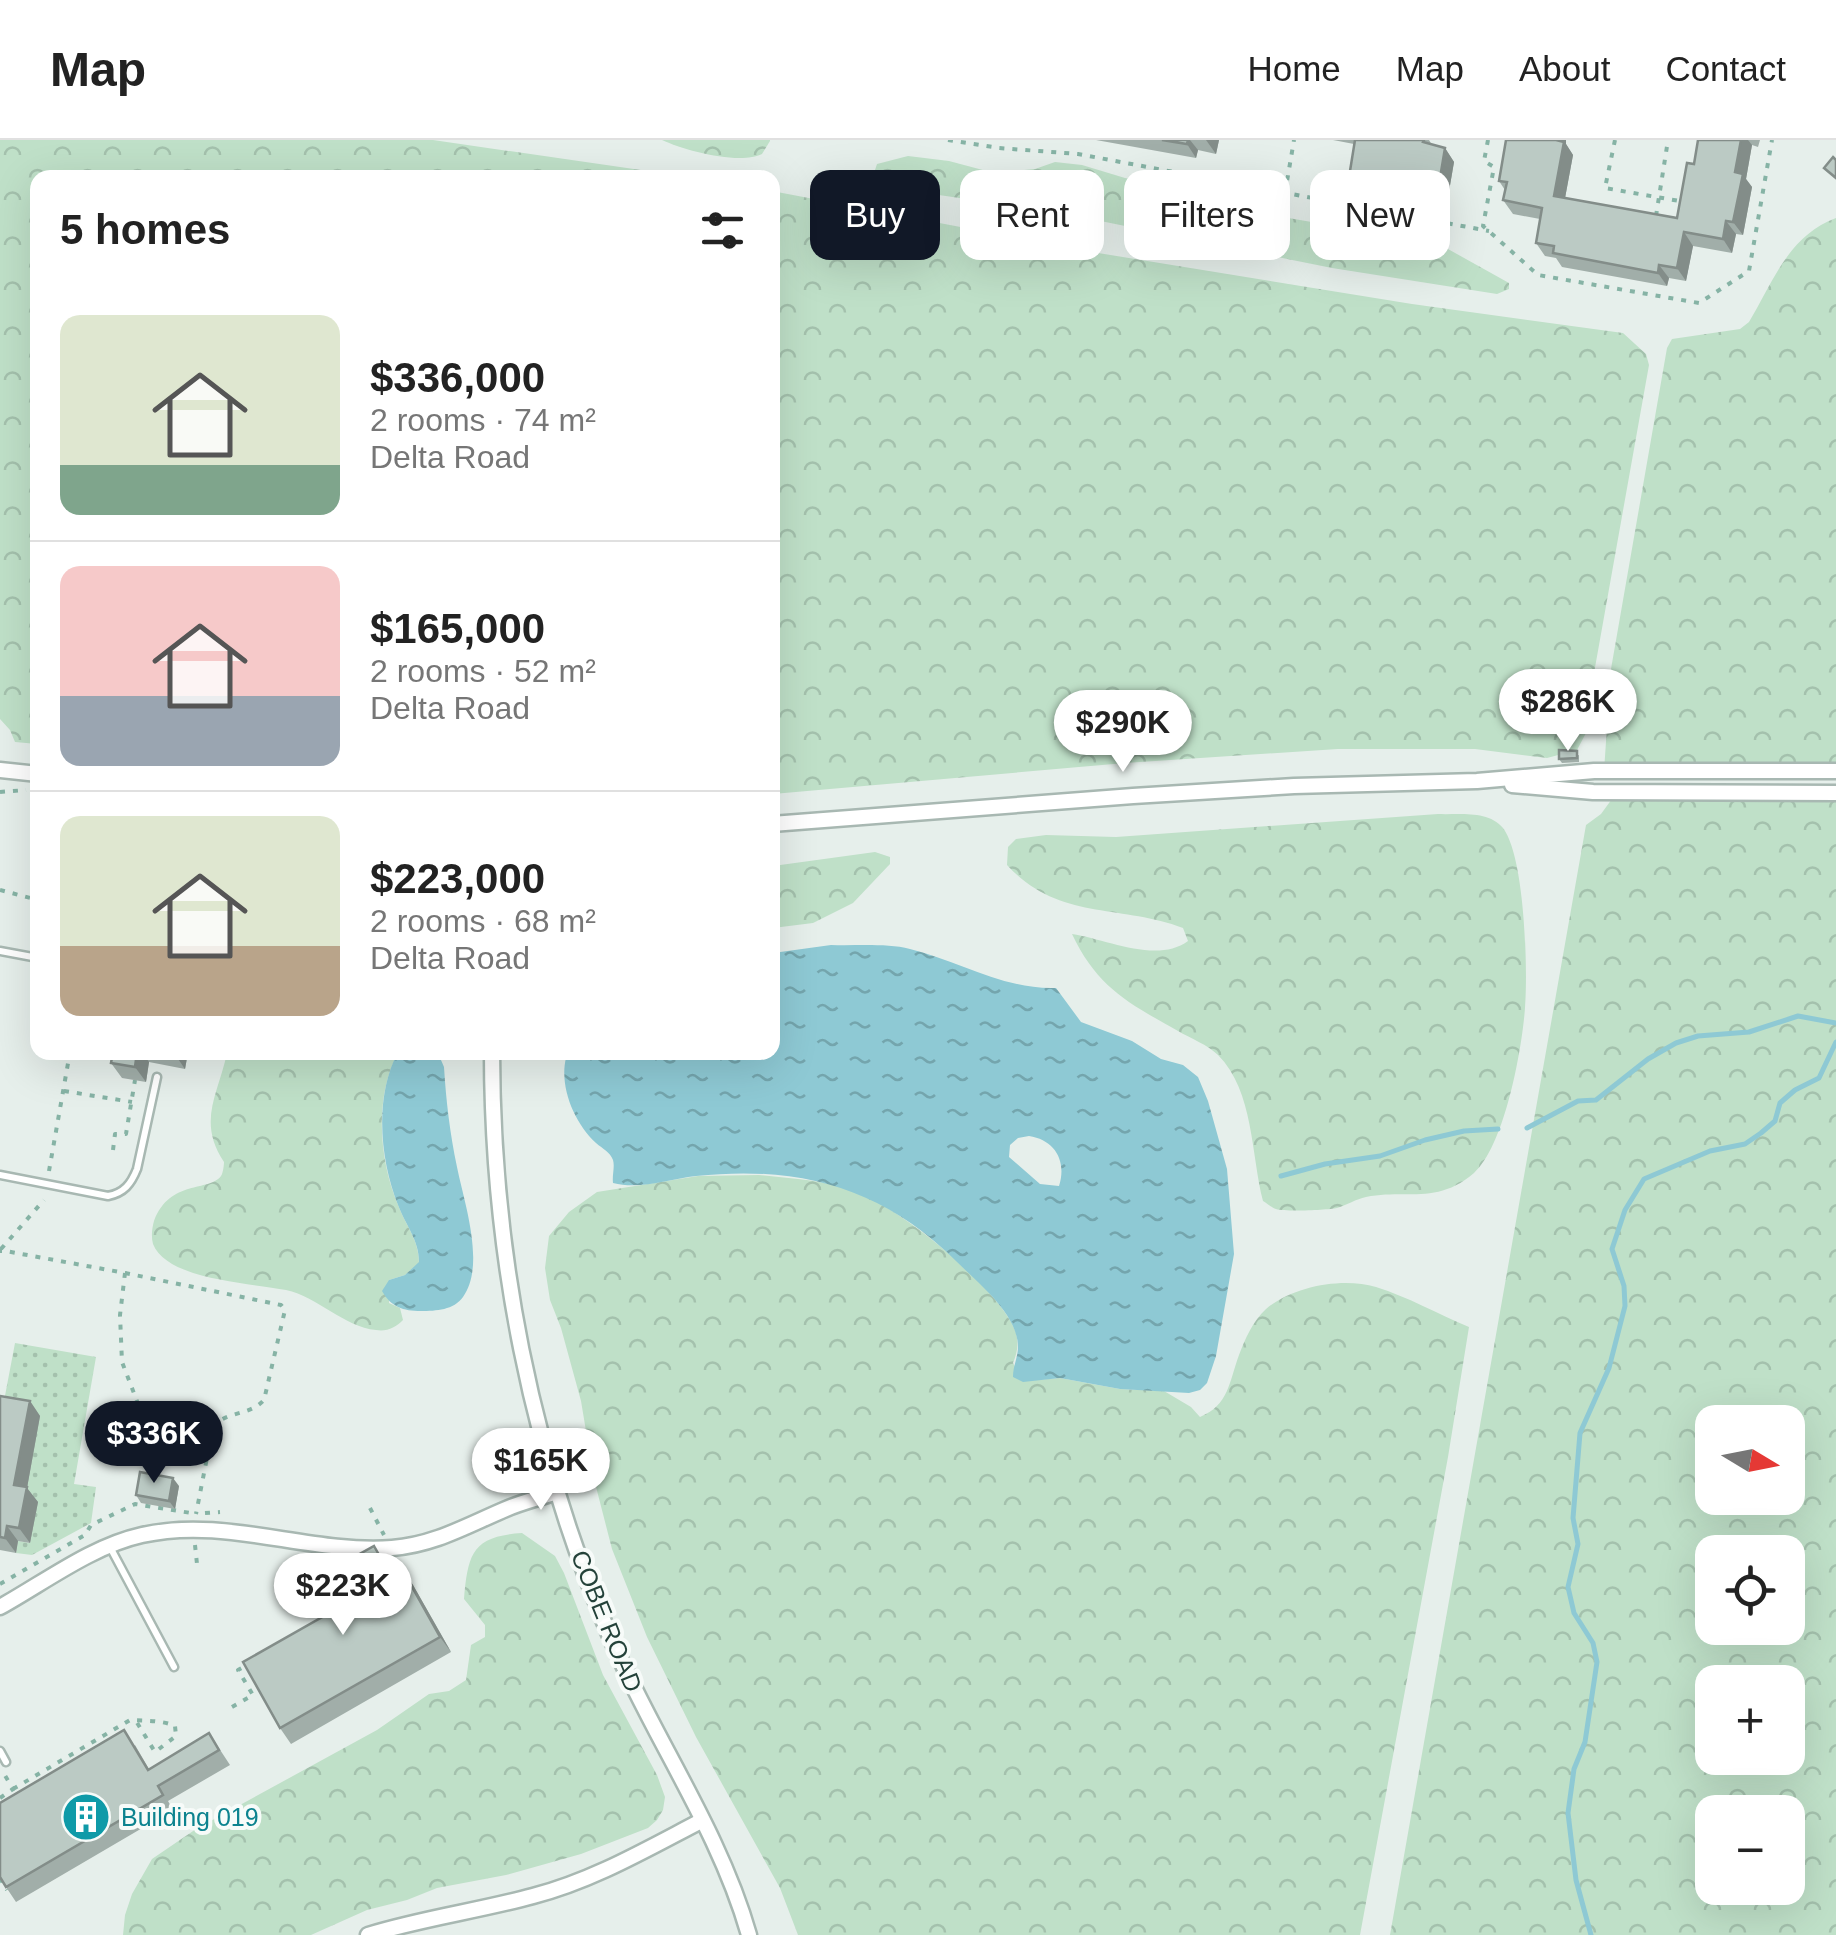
<!DOCTYPE html>
<meta charset="utf-8">
<style>
:root{--surface:#fff;--page:#f2f2f2;--text:#222;--muted:#767676;--line:#e0e0e0;--accent:#111827}
body{margin:0;font-family:Helvetica,sans-serif;background:var(--page);color:var(--text);height:100vh;display:flex;flex-direction:column;font-size:38px;white-space:nowrap}
*{box-sizing:border-box;margin:0}
p{font-size:32px;color:var(--muted)}
.icon{flex:none;width:55px;height:55px;fill:none;stroke:currentColor;stroke-width:2;stroke-linecap:round;stroke-linejoin:round}
.map{position:relative;flex:1;overflow:hidden}
.details{position:absolute;left:30px;top:30px;width:750px;height:890px;display:flex;flex-direction:column;background:var(--surface);border-radius:20px;box-shadow:0 10px 40px #0002}
.details>*{flex:none}
.guide{position:absolute;left:810px;top:30px;width:875px;height:90px;display:flex;gap:20px}
.needle{width:65px;rotate:100deg}
.buttons{position:absolute;left:1695px;top:1265px;display:grid;gap:20px}
.buttons a{display:grid;place-items:center;width:110px;height:110px;border-radius:20px;background:var(--surface);box-shadow:0 10px 40px #0002;font-size:50px}
.price{position:absolute;translate:-50% -85px;padding:0 22px;border-radius:35px;background:#fff;color:#222;font-size:32px;line-height:65px;filter:drop-shadow(0 2px 5px #0008)}
.price::after{content:'';position:absolute;left:50%;top:60px;width:30px;height:22px;margin-left:-15px;background:inherit;clip-path:polygon(0 0,100% 0,50% 100%)}
.price.active{background:var(--accent);color:#fff}
ul{padding:0;list-style:none}
li{display:flex;align-items:center;gap:30px;height:250px;padding:0 30px}
li+li{border-top:2px solid var(--line)}
li span{display:grid;place-items:center;flex:none;width:280px;height:200px;border-radius:20px;color:#555}
li>.icon{margin-inline-start:auto}
span .icon{width:120px;height:120px;fill:#fffc;stroke-width:1}
li b{font-size:42px}
h2{display:flex;justify-content:space-between;align-items:center;height:120px;padding:0 30px;font-size:42px}
.chip{padding:0 35px;border-radius:20px;background:var(--surface);box-shadow:0 10px 40px #0002;font-size:35px;line-height:90px}
.chip.active{background:var(--accent);color:#fff}
header{display:flex;align-items:center;gap:60px;box-sizing:border-box;height:140px;padding:0 50px;background:var(--surface);border-bottom:2px solid var(--line)}
header strong{font-size:48px}
nav{display:flex;gap:55px;margin-inline-start:auto;font-size:35px}
.map>svg:first-child{display:block}
.forest{fill:url(#forest-crowns);fill-rule:evenodd}
.park{fill:url(#park-dots)}
.water{fill:url(#water-ripples);fill-rule:evenodd}
.lines{fill:none;stroke-linecap:round;stroke-linejoin:round}
.stream{stroke:#8ec9d4;stroke-width:5}
.service-casing{stroke:#a8b8b2;stroke-width:11}
.minor-casing{stroke:#a8b8b2;stroke-width:19}
.path{stroke:#86b3a5;stroke-width:4;stroke-dasharray:5 8;stroke-linecap:butt}
.service{stroke:#fff;stroke-width:6}
.minor{stroke:#fff;stroke-width:14}
.wall{fill:#a1aea9}
.shaded-wall{fill:#838d89}
.building{fill:#bbcac4;stroke:#838d89;stroke-width:2.5}
.labels{text-anchor:middle;dominant-baseline:central;stroke-width:8;stroke-linejoin:round;paint-order:stroke}
.street-label{font-size:25px;fill:#24423a;stroke:#f7fbf9}
.culture-label{font-size:25px;fill:#0d838f;stroke:#f7fbf9;text-anchor:start}
</style>
<header>
<strong>Map</strong>
<nav><a>Home</a><a>Map</a><a>About</a><a>Contact</a></nav>
</header>
<div class="map">
<svg width="1836" height="1795" viewBox="0 0 1836 1795">
<defs>
<pattern id="forest-crowns" width="20" height="18" patternUnits="userSpaceOnUse" patternTransform="scale(2.5)"><rect width="20" height="18" fill="#bfe0c8"/><path d="M2 6a3 3 0 1 1 6 0M12 15a3 3 0 1 1 6 0" fill="none" stroke="#a4c1ad"/></pattern>
<pattern id="park-dots" width="8" height="8" patternUnits="userSpaceOnUse" patternTransform="scale(2.5)"><rect width="8" height="8" fill="#bfe0c8"/><path d="M2 2h.1M6 6h.1" fill="none" stroke="#a4c1ad" stroke-width="1.8" stroke-linecap="round"/></pattern>
<pattern id="water-ripples" width="26" height="14" patternUnits="userSpaceOnUse" patternTransform="scale(2.5)"><rect width="26" height="14" fill="#8ec9d4"/><path d="M2 4q2-2 4 0t4 0M15 11q2-2 4 0t4 0" fill="none" stroke="#74a5ad"/></pattern>
</defs>
<rect width="100%" height="100%" fill="#e6efeb"/>
<!-- forest -->
<g class="forest">
<path d="M0,0H433L689,37L38,38L37,604L15,602L10,590L0,579Z"/>
<path d="M662,0H770V1L762,14C740,25 685,11 662,0Z"/>
<path d="M908,16L949,21L994,33L1035,29L1055,22L1082,25L1125,38L1243,57L1256,61L1271,75L1439,104L1509,143V149L1497,154L1332,128L1061,73L939,55L878,36L875,30L877,24Z"/>
<path d="M772,51L1092,112L1412,164L1623,193L1646,214L1649,225L1591,550L1586,593L1577,610L1547,618L1475,609H1338L1125,623L773,654Z"/>
<path d="M1836,78V631H1604L1611,529L1667,208L1672,199L1740,189L1749,182C1773,142 1788,96 1836,78Z"/>
<path d="M1617,652L1836,653V1795H1390L1586,685L1601,674ZM1712,1282H1788V1358H1712ZM1712,1412H1788V1488H1712ZM1712,1542H1788V1618H1712ZM1712,1672H1788V1748H1712Z"/>
<path d="M1438,674C1459,675 1488,670 1503,688C1525,717 1528,830 1525,868C1522,909 1505,1005 1474,1033C1437,1065 1406,1049 1366,1057C1356,1059 1347,1065 1337,1068C1328,1070 1285,1072 1276,1069C1272,1068 1268,1064 1263,1061C1251,1015 1254,951 1218,915C1208,905 1190,898 1178,891C1128,863 1097,847 1072,794C1106,799 1157,824 1188,801L1183,788C1120,764 1058,781 1007,725L1008,707L1016,699L1046,695L1116,697Z"/>
<path d="M875,712L890,717V724L853,763L813,783L773,788V726Z"/>
<path d="M227,913H398C374,957 379,1020 398,1065C406,1086 419,1100 419,1123L405,1135L389,1140V1163L400,1168L403,1180C396,1187 387,1192 376,1190C344,1187 318,1157 286,1150C251,1143 167,1140 153,1104C151,1097 152,1088 154,1081C170,1039 209,1052 221,1036C223,1033 224,1025 224,1022C197,981 218,955 227,913Z"/>
<path d="M759,1035C792,1039 826,1040 857,1052C900,1068 1002,1150 1016,1193C1019,1205 1017,1213 1013,1223L1023,1241L1060,1238L1120,1249L1164,1251L1191,1267L1200,1277C1229,1265 1229,1242 1239,1215C1245,1199 1253,1181 1266,1169C1293,1146 1343,1137 1376,1147C1408,1157 1438,1174 1469,1187L1448,1317L1360,1795H798L780,1748L696,1597L647,1497L612,1409L594,1339L581,1261L561,1188L550,1160L545,1128L549,1096L569,1072L597,1052L698,1036Z"/>
<path d="M522,1393L555,1416L564,1433L603,1535L657,1635L665,1657L663,1670L657,1680L648,1688L581,1714L506,1735L437,1748L407,1760L367,1770L311,1795H123L125,1775L132,1754L152,1719L196,1689L377,1590L429,1554L449,1551L466,1540L471,1505L485,1497V1485L464,1459C468,1414 472,1396 522,1393Z"/>
</g>
<!-- park -->
<path class="park" d="M15,1203L96,1217L74,1344L96,1347L91,1383L32,1415L16,1413L18,1401L30,1403L25,1360L4,1261Z"/>
<!-- water -->
<g class="water">
<path d="M831,805C856,806 886,803 910,809C959,821 1005,850 1056,848L1081,882L1132,901L1161,919L1183,925L1198,937L1208,961L1227,1029L1234,1114L1216,1216L1207,1243L1200,1250L1189,1253L1120,1249L1060,1238L1023,1242L1013,1237C1013,1226 1018,1217 1018,1207C1018,1174 978,1143 956,1121C882,1048 800,1025 696,1036C669,1039 640,1050 613,1043C612,1035 615,1027 613,1020C610,1012 603,1009 596,1003C574,983 559,946 566,918L561,913L772,912L773,813ZM1029,996C1055,1000 1067,1021 1059,1046L1040,1044L1009,1017L1010,1005L1018,998Z"/>
<path d="M398,912L438,913L444,927C446,960 450,994 457,1027C464,1062 486,1125 463,1157C454,1170 436,1171 421,1171C403,1171 391,1167 382,1151L389,1140L405,1135L419,1122C419,1100 406,1086 398,1065C380,1020 374,957 398,912Z"/>
</g>
<g class="lines">
<!-- stream -->
<g class="stream">
<path d="M1527,988L1578,961L1596,960L1648,919L1676,903L1698,896L1749,892L1798,876L1836,883"/>
<path d="M1281,1036L1325,1024L1380,1016L1425,1000L1464,991L1498,989"/>
<path d="M1591,1795L1576,1740L1568,1673L1574,1629L1585,1602L1597,1522L1593,1503L1574,1473L1568,1447L1578,1404L1573,1378L1580,1293L1609,1228L1625,1166L1624,1146L1612,1109L1625,1070L1644,1039L1710,1011L1745,1004L1761,993L1775,981L1780,963L1795,950L1819,938L1836,902"/>
</g>
<!-- service casing -->
<g class="service-casing">
<g id="service">
<path d="M0,811L38,818"/>
<path d="M0,1035L108,1056C124,1053 131,1044 137,1029L157,937"/>
<path d="M110,1407L174,1527"/>
<path d="M0,1611L6,1622"/>
</g>
</g>
<!-- minor casing -->
<g class="minor-casing">
<g id="minor">
<path d="M0,630L38,634"/>
<path d="M1512,645L1593,652L1836,653"/>
<path d="M772,684L1133,656L1294,646L1477,641L1594,631H1836"/>
<path d="M492,912C492,1112 531,1310 609,1494C652,1596 719,1689 749,1795"/>
<path d="M0,1467C45,1442 92,1406 142,1395C225,1376 308,1414 392,1408C434,1405 468,1385 506,1369C522,1362 540,1358 557,1352"/>
<path d="M368,1795C423,1778 478,1771 533,1756C592,1741 647,1709 701,1681"/>
</g>
</g>
<!-- path -->
<g class="path">
<path d="M948,0L999,8L1078,14L1489,91"/>
<path d="M1488,0L1484,21L1494,27L1483,86L1538,135L1699,163L1749,131L1772,0"/>
<path d="M1615,0L1605,48L1685,62"/>
<path d="M1285,53L1294,0"/>
<path d="M1656,76L1668,0"/>
<path d="M0,652L26,650"/>
<path d="M0,750L38,760"/>
<path d="M64,951L132,962"/>
<path d="M113,1010L115,994H126L135,940"/>
<path d="M49,1031L70,912"/>
<path d="M1,1109L44,1060"/>
<path d="M0,1113V1110L125,1133L120,1175L122,1222L145,1282L166,1293L193,1300L203,1318"/>
<path d="M125,1133L281,1165L285,1170L264,1260C250,1276 225,1271 213,1287L196,1374"/>
<path d="M370,1368L384,1395"/>
<path d="M205,1373L220,1372"/>
<path d="M195,1405L197,1424"/>
<path d="M0,1444L85,1395L91,1385L135,1364L191,1373"/>
<path d="M322,1452L313,1457L325,1480"/>
<path d="M232,1567L253,1555L238,1530L247,1525"/>
<path d="M13,1649L130,1580C144,1581 162,1580 175,1586L176,1596L155,1612L136,1581"/>
<path d="M0,1658L13,1649L3,1632"/>
<path d="M0,1738L7,1750"/>
</g>
<!-- service -->
<use href="#service" class="service"/>
<!-- minor -->
<use href="#minor" class="minor"/>
</g>
<!-- wall -->
<g class="wall">
<path d="M1096,0H1219L1216,14L1198,10L1196,18Z"/>
<path d="M1333,0H1429L1432,5L1445,8L1454,22L1448,57H1426L1425,64L1376,55L1370,47L1359,45L1350,31L1354,4Z"/>
<path d="M1506,0H1566V4L1573,15L1565,58L1677,78L1694,24L1698,0H1760L1758,7L1752,5L1746,39L1752,47L1743,95L1736,94L1732,113L1693,106L1686,141L1669,138L1667,146L1562,127L1556,118L1545,116L1536,103L1540,79L1513,74L1503,60L1505,50L1499,41Z"/>
<path d="M1579,615V622L1562,623L1559,619Z"/>
<path d="M96,912H188L185,929L149,922L146,942L122,938L111,923L112,916Z"/>
<path d="M0,1256L30,1261L40,1276L27,1348L38,1362L30,1403L18,1401L16,1413L0,1410Z"/>
<path d="M179,1346L175,1369L141,1363L136,1355Z"/>
<path d="M385,1421L393,1435L402,1429L413,1445L451,1512L291,1604L280,1588L331,1472Z"/>
<path d="M209,1593L230,1625L168,1661L173,1670L16,1762L6,1747L135,1605L149,1629Z"/>
</g>
<!-- shaded-wall -->
<g class="shaded-wall">
<path d="M1188,0H1190L1198,10L1196,18L1187,4Z"/>
<path d="M1206,0H1219L1216,14Z"/>
<path d="M1556,0H1566V4L1573,15L1563,69L1554,56Z"/>
<path d="M1741,0H1748L1752,5L1746,39L1752,47L1743,95L1733,82L1735,32Z"/>
<path d="M1445,8L1454,22L1448,57L1439,44Z"/>
<path d="M1417,43L1426,57L1425,64L1415,50Z"/>
<path d="M1726,81L1736,94L1732,113L1723,99Z"/>
<path d="M1684,92L1693,106L1686,141L1677,128Z"/>
<path d="M1659,125L1669,138L1667,146L1658,133Z"/>
<path d="M137,912H142L149,922L146,942L135,927Z"/>
<path d="M174,912H188L185,929L174,913Z"/>
<path d="M30,1261L40,1276L27,1348L38,1362L30,1403L19,1388L14,1345Z"/>
<path d="M173,1338L179,1346L175,1369L169,1361Z"/>
<path d="M7,1386L18,1401L16,1413L5,1398Z"/>
<path d="M402,1429L413,1445L451,1512L440,1497Z"/>
</g>
<!-- building -->
<g class="building">
<path d="M1162,0H1188L1187,4Z"/>
<path d="M1355,0H1424L1423,2L1445,8L1439,44L1417,43L1415,50L1367,42L1368,34L1350,31Z"/>
<path d="M1506,0H1556L1564,2L1554,56L1677,78L1687,23L1694,24L1698,0H1741L1735,32L1743,34L1733,82L1726,81L1723,99L1684,92L1677,128L1659,125L1658,133L1553,113L1554,106L1536,103L1542,68L1503,60L1507,42L1499,41Z"/>
<path d="M1833,17L1836,20V38L1824,28Z"/>
<path d="M1559,610L1577,611V618L1559,619Z"/>
<path d="M113,912H137L135,927L111,923Z"/>
<path d="M0,1256L30,1261L14,1345L27,1347L19,1388L7,1386L5,1398L0,1397Z"/>
<path d="M140,1332L173,1338L169,1361L136,1355Z"/>
<path d="M374,1406L391,1436L402,1429L440,1497L280,1588L243,1522L331,1472L313,1440Z"/>
<path d="M124,1590L148,1630L209,1593L219,1610L158,1646L163,1655L6,1747L0,1737V1663Z"/>
</g>
<!-- icons -->
<defs>
<g id="building-disc" transform="scale(2.5)"><circle r="9.5" fill="#0f9aa8" stroke="#f7fbf9"/><path d="M-4-6H4V6H1V3H-1V6H-4ZM-2.5-4.3h1.7v1.8h-1.7ZM.8-4.3h1.7v1.8H.8ZM-2.5-1h1.7V.8h-1.7ZM.8-1h1.7V.8H.8Z" fill="#fff"/></g>
</defs>
<g fill-rule="evenodd">
<use href="#building-disc" x="86" y="1677"/>
</g>
<g class="labels">
<!-- street labels -->
<g class="street-label">
<text transform="translate(607 1481) rotate(68)">COBE ROAD</text>
</g>
<!-- culture labels -->
<g class="culture-label">
<text x="121" y="1677">Building 019</text>
</g>
</g>
</svg>
<div class="buttons">
<a><svg class="needle" viewBox="-14 -14 28 28"><path d="M0-13l5 13h-10z" fill="#e53935"/><path d="M0 13l5-13h-10z" fill="#767676"/></svg></a>
<a><svg class="icon" aria-label="locate" viewBox="0 0 24 24"><circle cx="12" cy="12" r="6"/><path d="M12 2v4M12 18v4M2 12h4M18 12h4"/></svg></a>
<a>+</a>
<a>−</a>
</div>
<b class="price" style="left:1568px;top:614px">$286K</b>
<b class="price" style="left:1123px;top:635px">$290K</b>
<b class="price active" style="left:154px;top:1346px">$336K</b>
<b class="price" style="left:541px;top:1373px">$165K</b>
<b class="price" style="left:343px;top:1498px">$223K</b>
<div class="guide">
<a class="chip active">Buy</a>
<a class="chip">Rent</a>
<a class="chip">Filters</a>
<a class="chip">New</a>
</div>
<section class="details">
<h2>5 homes<svg class="icon" aria-label="filters" viewBox="0 0 24 24"><path d="M4 7h16M4 17h16"/><circle cx="9" cy="7" r="2"/><circle cx="15" cy="17" r="2"/></svg></h2>
<ul>
<li><span style="background:linear-gradient(#dfe7d0 75%,#7fa58c 0)"><svg class="icon" aria-label="home" viewBox="0 0 24 24"><path d="M3 11l9-7 9 7M6 9v11h12V9"/></svg></span><div><b>$336,000</b><p>2 rooms · 74 m²</p><p>Delta Road</p></div></li>
<li><span style="background:linear-gradient(#f6c9c9 65%,#9aa5b1 0)"><svg class="icon" aria-label="home" viewBox="0 0 24 24"><path d="M3 11l9-7 9 7M6 9v11h12V9"/></svg></span><div><b>$165,000</b><p>2 rooms · 52 m²</p><p>Delta Road</p></div></li>
<li><span style="background:linear-gradient(#dfe7d0 65%,#b9a48a 0)"><svg class="icon" aria-label="home" viewBox="0 0 24 24"><path d="M3 11l9-7 9 7M6 9v11h12V9"/></svg></span><div><b>$223,000</b><p>2 rooms · 68 m²</p><p>Delta Road</p></div></li>
</ul>
</section>
</div>
